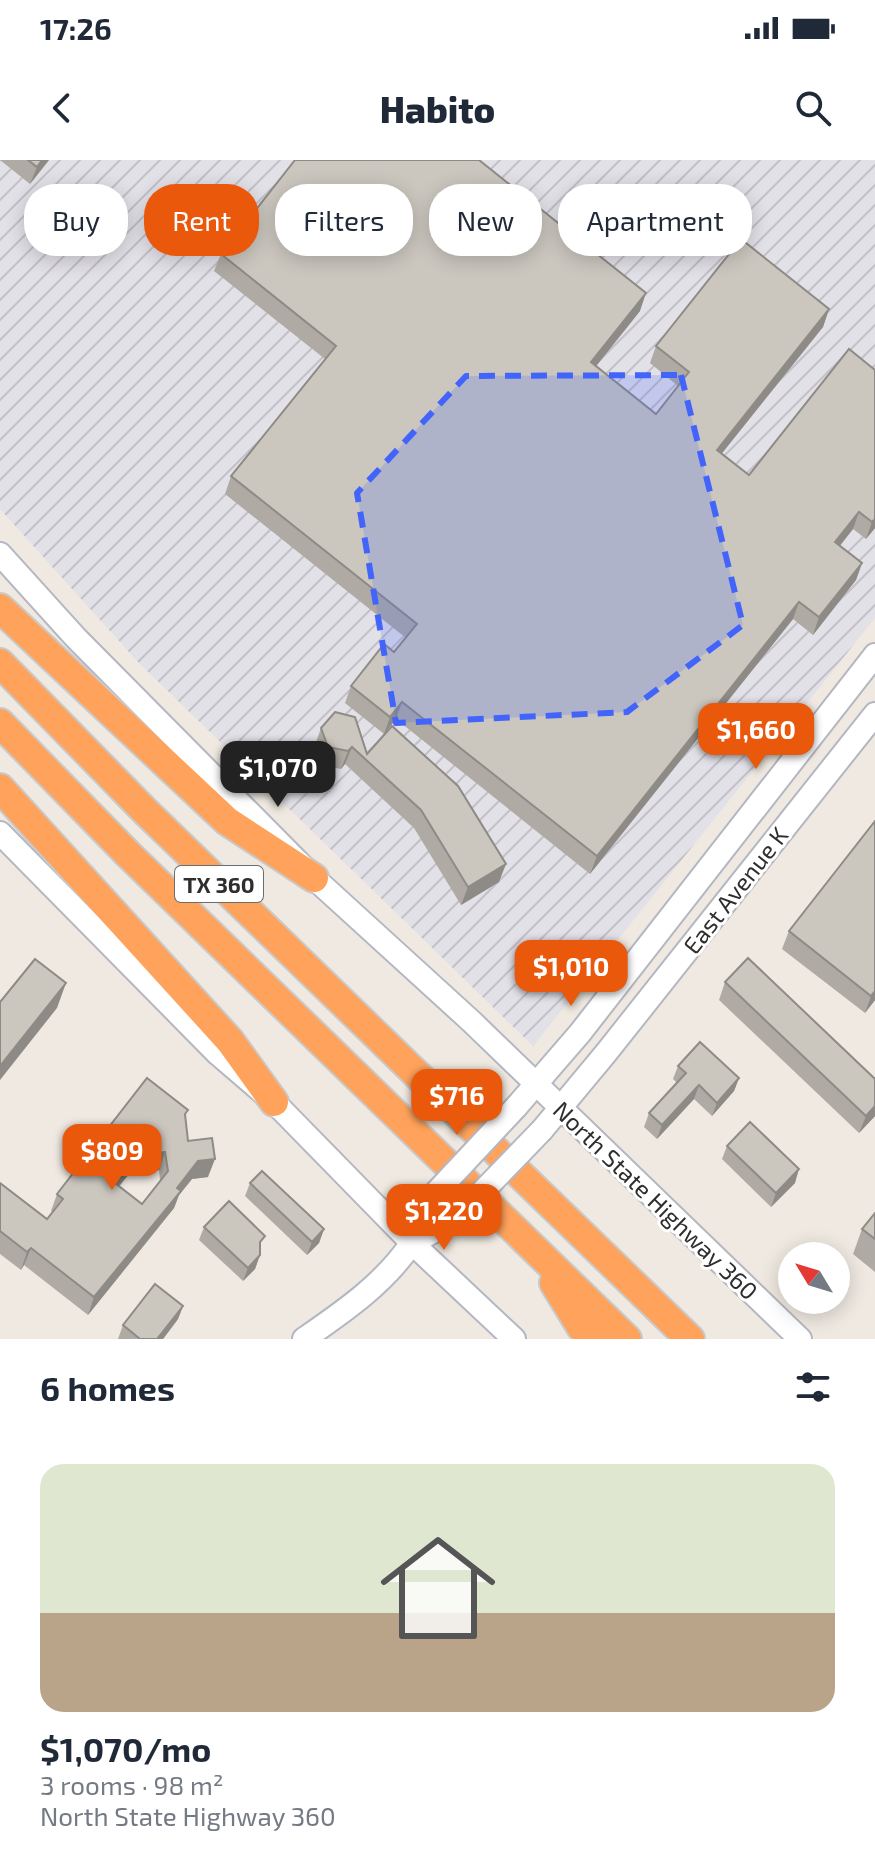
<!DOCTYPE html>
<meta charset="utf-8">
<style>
:root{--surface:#fff;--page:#f6f6f7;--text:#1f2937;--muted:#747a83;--accent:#ea580c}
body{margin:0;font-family:"Exo 2",sans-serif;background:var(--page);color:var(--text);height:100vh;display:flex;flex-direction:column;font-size:30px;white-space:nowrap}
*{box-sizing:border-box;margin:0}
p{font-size:26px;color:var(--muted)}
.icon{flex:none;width:44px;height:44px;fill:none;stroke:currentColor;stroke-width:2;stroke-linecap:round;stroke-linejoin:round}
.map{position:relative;height:1179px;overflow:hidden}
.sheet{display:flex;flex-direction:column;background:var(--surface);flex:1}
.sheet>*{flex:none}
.hud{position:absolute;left:24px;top:24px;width:828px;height:72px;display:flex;gap:16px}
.needle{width:52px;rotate:308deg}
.fabs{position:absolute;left:778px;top:1082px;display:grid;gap:16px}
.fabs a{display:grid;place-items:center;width:72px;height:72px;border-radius:50%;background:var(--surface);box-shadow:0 4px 20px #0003;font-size:40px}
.price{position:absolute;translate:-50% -68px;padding:0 18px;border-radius:16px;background:var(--accent);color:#fff;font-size:26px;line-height:52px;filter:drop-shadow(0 2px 4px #0008)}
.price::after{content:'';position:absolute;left:50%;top:48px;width:24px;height:18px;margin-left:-12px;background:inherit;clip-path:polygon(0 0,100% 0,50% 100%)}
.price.on{background:#222;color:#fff}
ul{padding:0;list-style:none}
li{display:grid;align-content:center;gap:16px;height:424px;padding:0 40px}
li span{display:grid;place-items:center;height:248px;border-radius:24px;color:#555}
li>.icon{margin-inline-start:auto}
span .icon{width:144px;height:144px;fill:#fffc;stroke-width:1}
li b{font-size:34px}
h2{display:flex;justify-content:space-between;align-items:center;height:96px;padding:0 40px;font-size:34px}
.tag{padding:0 28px;border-radius:32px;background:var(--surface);box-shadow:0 4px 20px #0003;font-size:28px;line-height:72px}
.tag.on{background:var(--accent);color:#fff}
.status{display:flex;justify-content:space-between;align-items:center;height:56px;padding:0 40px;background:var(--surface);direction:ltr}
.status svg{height:22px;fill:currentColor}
header{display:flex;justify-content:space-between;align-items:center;height:104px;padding:0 40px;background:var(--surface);font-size:36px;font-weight:800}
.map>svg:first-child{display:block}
.industrial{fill:url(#industrial-furrows)}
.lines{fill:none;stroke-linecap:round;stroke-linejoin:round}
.secondary-casing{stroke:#b4b7c1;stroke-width:26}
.highway-casing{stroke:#c9c9c9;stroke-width:32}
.secondary{stroke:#fff;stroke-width:22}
.highway{stroke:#ffa35c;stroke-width:28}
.secondary-bridge-casing{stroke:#b4b7c1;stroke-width:26;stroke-linecap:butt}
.secondary-bridge{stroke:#fff;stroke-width:22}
.wall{fill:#afaba4;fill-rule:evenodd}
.shaded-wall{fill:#8e8b86}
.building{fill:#cbc7bf;stroke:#8e8b86;stroke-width:2;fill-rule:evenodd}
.marked{fill:#4264fb;fill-opacity:0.2;stroke:#4264fb;stroke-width:6;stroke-dasharray:16 10;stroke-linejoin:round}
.labels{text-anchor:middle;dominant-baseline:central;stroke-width:6;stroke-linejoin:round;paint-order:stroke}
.shield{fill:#fff;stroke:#6d6d6d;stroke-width:2}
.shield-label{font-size:22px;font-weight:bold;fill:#2e2e2e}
.street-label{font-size:24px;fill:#2e2e2e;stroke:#fff}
</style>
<div class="status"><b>17:26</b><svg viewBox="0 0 49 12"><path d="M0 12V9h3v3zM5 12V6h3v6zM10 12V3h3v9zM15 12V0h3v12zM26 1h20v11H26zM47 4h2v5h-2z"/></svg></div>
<header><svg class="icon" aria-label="back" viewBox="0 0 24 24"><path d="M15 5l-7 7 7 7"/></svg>Habito<svg class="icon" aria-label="search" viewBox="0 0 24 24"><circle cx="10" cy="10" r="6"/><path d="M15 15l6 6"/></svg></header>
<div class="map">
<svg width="875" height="1179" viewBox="0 0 875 1179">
<defs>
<pattern id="industrial-furrows" width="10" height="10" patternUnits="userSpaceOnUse" patternTransform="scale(2)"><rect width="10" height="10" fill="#e3e1e8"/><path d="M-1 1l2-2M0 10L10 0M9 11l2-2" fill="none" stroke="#c3c1c7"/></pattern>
</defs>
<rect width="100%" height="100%" fill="#efe9e1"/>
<!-- industrial -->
<path class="industrial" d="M0,0H875V458L533,886L138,502L0,349Z"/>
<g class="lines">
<!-- secondary casing -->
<g class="secondary-casing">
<g id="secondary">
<path d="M0,394L76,478L314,718L472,862L800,1179"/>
<path d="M0,673L218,894L274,942L412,1083L514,1179"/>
<path d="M516,947L580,873L875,495"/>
<path d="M542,970L606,893L875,554"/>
<path d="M412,1083L455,1060"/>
<path d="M304,1179C343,1152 384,1124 411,1084C420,1072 424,1053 430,1039"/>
</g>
</g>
<!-- highway casing -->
<g class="highway-casing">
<g id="highway">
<path d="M0,448L227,661L314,718"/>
<path d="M0,503L144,650L690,1179"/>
<path d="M0,563L127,693L627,1179"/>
<path d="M0,628L230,881L274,942"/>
<path d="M554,1123L581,1167L593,1179"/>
</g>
</g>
<!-- secondary -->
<use href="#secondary" class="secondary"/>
<!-- highway -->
<use href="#highway" class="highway"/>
<!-- secondary-bridge casing -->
<g class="secondary-bridge-casing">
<g id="secondary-bridge">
<path d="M430,1039L516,947"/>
<path d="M455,1060L542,970"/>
</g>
</g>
<!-- secondary-bridge -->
<use href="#secondary-bridge" class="secondary-bridge"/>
</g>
<!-- wall -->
<g class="wall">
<path d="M0,0H49L30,24Z"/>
<path d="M221,94L640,151L596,206L656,254L678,226L650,203L656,186L829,149L823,167L722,293L749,315L875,210V368L866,379L853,369L840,386L862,403L856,420L813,475L793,459L590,714L396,559L384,574L345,543L351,526L394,492L406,478L225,334L231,316L325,199L214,111Z"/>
<path d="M321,568L367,594L499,722L461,745L414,668L345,604L341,609L321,605L315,585Z"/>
<path d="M875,661V840L865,853L782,789L789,771Z"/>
<path d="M725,822L875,919V956L859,973L719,840Z"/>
<path d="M678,906L739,918L734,931L712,956L694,939L657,979L644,967L649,953L677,923L673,919Z"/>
<path d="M185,958L188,981L208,1017L192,1019L179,1035L174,1048L88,1155L24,1105L21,1110L0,1094V1023L47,1059L53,1053L51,1051L57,1034ZM159,1010L160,1021L142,1044L119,1026L129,1014Z"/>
<path d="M727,986L795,1023L771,1047L722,999Z"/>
<path d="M250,1023L324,1069L319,1083L307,1095L245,1036Z"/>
<path d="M875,1053V1112L853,1094L862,1069Z"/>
<path d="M204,1067L260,1090V1095L255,1109L243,1121L199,1080Z"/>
<path d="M183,1146L178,1159L163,1179H118L123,1165Z"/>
</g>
<!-- shaded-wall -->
<g class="shaded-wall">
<path d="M42,0H49L30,24L37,7Z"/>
<path d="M646,133L640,151L585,220L591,202Z"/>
<path d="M829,149L823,167L711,307L717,290Z"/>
<path d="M859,352L853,369L829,399L835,382Z"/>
<path d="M875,359V368L866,379L872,362Z"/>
<path d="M862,403L856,420L813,475L819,457Z"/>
<path d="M799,442L793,459L590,714L597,696Z"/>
<path d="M402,542L396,559L384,574L390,557Z"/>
<path d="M352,587L345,604L341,609L348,591Z"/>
<path d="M506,704L499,722L461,745L468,727Z"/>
<path d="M66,823L57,848L0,920V906Z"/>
<path d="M875,831V840L865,853L871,836Z"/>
<path d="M739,918L734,931L712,956L717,943Z"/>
<path d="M699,925L694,939L657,979L662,965Z"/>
<path d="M875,946V956L859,973L866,956Z"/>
<path d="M165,992L159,1010L129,1014L108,1040L115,1023L135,997Z"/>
<path d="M215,999L208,1017L192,1019L179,1035L174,1048L88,1155L94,1137L198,1001Z"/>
<path d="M799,1009L795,1023L771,1047L776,1033Z"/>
<path d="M324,1069L319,1083L307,1095L312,1082Z"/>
<path d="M31,1088L24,1105L21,1110L27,1092Z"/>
<path d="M260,1095L255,1109L243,1121L248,1108Z"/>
<path d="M183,1146L178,1159L163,1179H157Z"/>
</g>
<!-- building -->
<g class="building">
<path d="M28,0H42L37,7Z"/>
<path d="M295,0H479L646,133L591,202L656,254L689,212L656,186L741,79L829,149L717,290L749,315L849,189L875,210V359L872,362L859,352L835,382L862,403L819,457L799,442L597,696L402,542L390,557L351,526L384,484L394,492L417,464L231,316L336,186L221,94Z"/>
<path d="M335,552L355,557L367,594L392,566L458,626L506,704L468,727L421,650L352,587L348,591L328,587L321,568Z"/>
<path d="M875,661V831L871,836L789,771Z"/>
<path d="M748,798L875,919V946L866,956L725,822Z"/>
<path d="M35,799L66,823L0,906V842Z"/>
<path d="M700,882L739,918L717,943L699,925L662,965L649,953L686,913L678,906Z"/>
<path d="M147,918L188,950L185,954L188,981L212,978L215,999L198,1001L177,1028L181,1031L94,1137L31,1088L27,1092L0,1071V1023L47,1059L63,1039L57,1034ZM165,992L168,1011L142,1044L115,1023L135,997Z"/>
<path d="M750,962L799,1009L776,1033L727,986Z"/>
<path d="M262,1011L324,1069L312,1082L250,1023Z"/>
<path d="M229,1041L265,1076L260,1082V1095L248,1108L204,1067Z"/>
<path d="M875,1053V1079L862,1069Z"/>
<path d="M155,1124L183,1146L157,1179H140L123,1165Z"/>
</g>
<!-- marked area -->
<path class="marked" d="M681,215L743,465L627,552L396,563L357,333L466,216Z"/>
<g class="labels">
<!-- shield labels -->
<rect class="shield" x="175" y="706" width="88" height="36" rx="6"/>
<g class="shield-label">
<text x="219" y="724">TX 360</text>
</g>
<!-- street labels -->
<g class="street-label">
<text transform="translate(735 730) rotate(-52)">East Avenue K</text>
<text transform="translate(656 1040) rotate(44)">North State Highway 360</text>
</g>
</g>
</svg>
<div class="fabs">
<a><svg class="needle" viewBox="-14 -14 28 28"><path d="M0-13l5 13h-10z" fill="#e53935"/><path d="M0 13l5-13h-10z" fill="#747a83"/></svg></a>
</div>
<b class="price" style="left:756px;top:611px">$1,660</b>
<b class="price on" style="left:278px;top:649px">$1,070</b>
<b class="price" style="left:571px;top:848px">$1,010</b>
<b class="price" style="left:457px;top:977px">$716</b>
<b class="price" style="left:112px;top:1032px">$809</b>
<b class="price" style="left:444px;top:1092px">$1,220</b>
<div class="hud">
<a class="tag">Buy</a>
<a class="tag on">Rent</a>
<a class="tag">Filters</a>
<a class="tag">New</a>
<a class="tag">Apartment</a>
</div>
</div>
<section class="sheet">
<h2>6 homes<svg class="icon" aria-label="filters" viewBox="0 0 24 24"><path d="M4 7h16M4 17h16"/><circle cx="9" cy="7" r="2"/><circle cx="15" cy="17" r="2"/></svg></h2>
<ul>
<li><span style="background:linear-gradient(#dfe7d0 60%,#b9a48a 0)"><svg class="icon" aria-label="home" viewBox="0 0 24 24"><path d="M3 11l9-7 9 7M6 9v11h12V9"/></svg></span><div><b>$1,070/mo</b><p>3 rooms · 98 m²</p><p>North State Highway 360</p></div></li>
</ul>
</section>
